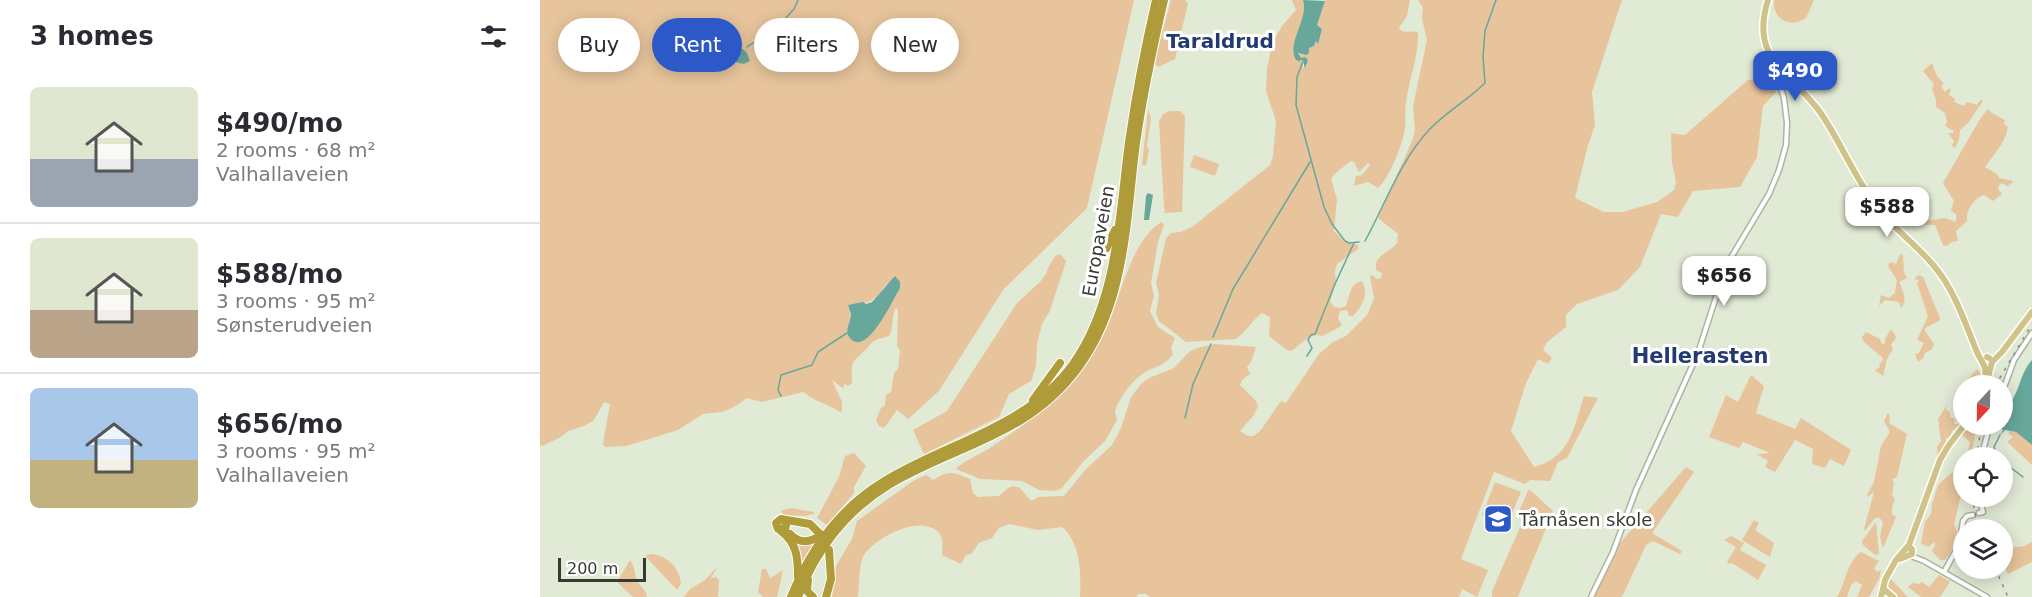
<!DOCTYPE html>
<meta charset="utf-8">
<style>
:root{--surface:#fff;--page:#f7f7f7;--text:#2b2b33;--muted:#7c7c81;--line:#e1e1e2;--accent:#2d59c8}
body{margin:0;font-family:"DejaVu Sans",sans-serif;background:var(--page);color:var(--text);height:100vh;display:flex;flex-direction:column;font-size:22px;white-space:nowrap}
*{box-sizing:border-box;margin:0}
p{font-size:20px;color:var(--muted)}
.icon{flex:none;width:33px;height:33px;fill:none;stroke:currentColor;stroke-width:2;stroke-linecap:round;stroke-linejoin:round}
.map{position:relative;flex:1;overflow:hidden}
.drawer{display:flex;flex-direction:column;background:var(--surface);width:540px}
.drawer>*{flex:none}
.hud{position:absolute;left:18px;top:18px;width:570px;height:54px;display:flex;gap:12px}
.needle{width:39px;rotate:202deg}
.tools{position:absolute;left:1413px;top:375px;display:grid;gap:12px}
.tools a{display:grid;place-items:center;width:60px;height:60px;border-radius:50%;background:var(--surface);box-shadow:0 3px 15px #0003;font-size:30px}
.scale{position:absolute;left:18px;bottom:15px;width:88px;box-sizing:border-box;padding-left:6px;border:3px solid #363a32;border-top:0;font-size:16px;line-height:21px;white-space:nowrap;color:#363a32;-webkit-text-stroke:4px #fff;paint-order:stroke}
.price{position:absolute;translate:-50% -51px;padding:0 14px;border-radius:12px;background:#fff;color:#222;font-size:20px;line-height:39px;filter:drop-shadow(0 2px 3px #0008)}
.price::after{content:'';position:absolute;left:50%;top:36px;width:18px;height:14px;margin-left:-9px;background:inherit;clip-path:polygon(0 0,100% 0,50% 100%)}
.price.on{background:var(--accent);color:#fff}
ul{padding:0;list-style:none}
li{display:flex;align-items:center;gap:18px;height:150px;padding:0 30px}
li+li{border-top:2px solid var(--line)}
li span{display:grid;place-items:center;flex:none;width:168px;height:120px;border-radius:9px;color:#555}
li>.icon{margin-inline-start:auto}
span .icon{width:72px;height:72px;fill:#fffc;stroke-width:1}
li b{font-size:26px}
h2{display:flex;justify-content:space-between;align-items:center;height:72px;padding:0 30px;font-size:26px}
.chip{padding:0 21px;border-radius:27px;background:var(--surface);box-shadow:0 3px 15px #0003;font-size:21px;line-height:54px}
.chip.on{background:var(--accent);color:#fff}
main{display:flex;flex:1;min-height:0}
.map>svg:first-child{display:block}
.green{fill:#e7c49c;fill-rule:evenodd}
.water{fill:#68a79b}
.lines{fill:none;stroke-linecap:round;stroke-linejoin:round}
.stream{stroke:#68a79b;stroke-width:1.5}
.minor-casing{stroke:#adb5a1;stroke-width:7}
.major-casing{stroke:#fff;stroke-width:9}
.highway-casing{stroke:#fff;stroke-width:10}
.minor{stroke:#fff;stroke-width:4}
.major{stroke:#cfc389;stroke-width:6}
.highway{stroke:#af9b3a;stroke-width:8}
.rail{stroke:#888e80;stroke-width:1.5;stroke-dasharray:3 6;stroke-linecap:butt}
.labels{text-anchor:middle;dominant-baseline:central;stroke-width:6;stroke-linejoin:round;paint-order:stroke}
.street-label{font-size:18px;fill:#363a32;stroke:#fff}
.poi-label{font-size:18px;fill:#363a32;stroke:#fff;text-anchor:start}
.neighbourhood-label{font-size:20px;font-weight:bold;fill:#223a71;stroke:#fff}
.quarter-label{font-size:21px;font-weight:bold;fill:#223a71;stroke:#fff}
</style>
<main>
<section class="drawer">
<h2>3 homes<svg class="icon" aria-label="filters" viewBox="0 0 24 24"><path d="M4 7h16M4 17h16"/><circle cx="9" cy="7" r="2"/><circle cx="15" cy="17" r="2"/></svg></h2>
<ul>
<li><span style="background:linear-gradient(#dfe7d0 60%,#9aa5b1 0)"><svg class="icon" aria-label="home" viewBox="0 0 24 24"><path d="M3 11l9-7 9 7M6 9v11h12V9"/></svg></span><div><b>$490/mo</b><p>2 rooms · 68 m²</p><p>Valhallaveien</p></div></li>
<li><span style="background:linear-gradient(#dfe7d0 60%,#b9a48a 0)"><svg class="icon" aria-label="home" viewBox="0 0 24 24"><path d="M3 11l9-7 9 7M6 9v11h12V9"/></svg></span><div><b>$588/mo</b><p>3 rooms · 95 m²</p><p>Sønsterudveien</p></div></li>
<li><span style="background:linear-gradient(#a9c7e8 60%,#c2b280 0)"><svg class="icon" aria-label="home" viewBox="0 0 24 24"><path d="M3 11l9-7 9 7M6 9v11h12V9"/></svg></span><div><b>$656/mo</b><p>3 rooms · 95 m²</p><p>Valhallaveien</p></div></li>
</ul>
</section>
<div class="map">
<svg width="1492" height="597" viewBox="0 0 1492 597">
<rect width="100%" height="100%" fill="#e1ead5"/>
<!-- green -->
<g class="green">
<path d="M0,0H594L547,208L463,290L399,391L368,419L357,410L344,428L339,426L336,420L341,408L345,405L346,395L351,392L354,373L358,369L360,350L357,346L358,311L356,307C351,316 354,326 350,335C345,338 341,338 336,340C329,343 328,349 322,353C309,365 312,365 312,383L308,386L304,384V389L292,380L302,402V411L300,412C288,404 274,401 263,392L222,402L207,398L196,406L182,412L163,414L138,430L86,446L65,447L63,444L70,404L64,402L54,420L44,426L28,431L21,437L2,446L0,445ZM348,281L316,342L307,330L311,316L308,305C331,304 336,300 348,281Z"/>
<path d="M631,0H645L648,3L635,59L618,67L615,64L616,55Z"/>
<path d="M752,0H763C769,20 748,39 757,61L760,62V60H763V68H766L768,60L763,57L761,59L757,51L759,54L765,55L770,47L774,46L776,41L778,42L782,28L777,25L785,0H870L867,16L859,28C863,35 872,29 878,33C879,56 869,79 866,102C864,113 867,124 864,134C861,148 848,180 838,188L828,182L814,186L816,176L822,175L830,165L828,163L819,172L814,162L811,161L797,172L791,178L797,200L794,231L806,243L818,245V249L797,264L795,272L796,282L790,302L794,307L801,308L806,306C810,296 809,284 822,281C829,294 823,305 813,316H809L807,310L800,311L798,318L802,325L800,327L782,336C769,332 762,344 751,351L747,350L729,336L730,317L722,313C712,320 707,331 696,339L646,342L619,321L616,314L619,294L616,283L626,238L631,233L641,232L652,227L730,165L733,156L736,121L726,91L727,69L732,44L742,26L756,10Z"/>
<path d="M878,0H1082L1052,92L1055,125L1048,145L1035,198L1064,212H1083L1117,202L1134,190L1136,182L1132,163L1131,133L1145,135L1208,80L1233,79L1236,92L1223,106L1217,157L1200,187L1153,191L1138,217L1121,214L1100,267L1078,290L1037,304L1026,315V327L1006,343L1003,350L1012,358L1008,364L998,359L986,383L971,431L994,467C1030,458 1034,428 1044,396L1058,398L1027,458L1018,462L1010,481L990,480L985,484L954,472L921,559L948,570L937,597L922,589L919,597H610L606,594H598L596,597H540C541,574 541,543 522,527L498,530L469,524L459,528L452,538L439,543L431,554L426,555L421,564L402,555C402,548 404,538 399,533C381,513 336,537 324,555C319,562 319,587 318,597H292L296,566L312,539L317,521L373,481L386,475L393,480C411,470 412,472 430,479L433,493L438,497L459,496L468,488L474,486L480,488L491,501L499,497L524,496L545,470L572,445L581,428L591,397L602,383L609,378L634,368L649,352L657,348L674,344L716,347L711,362L707,367L710,374L702,380L700,385L716,401L718,406L714,415L700,431L708,436H714L721,430L741,401L746,403L779,354L793,342L806,336L828,314L834,298L830,276L832,275L837,279L841,278L842,273L836,270C834,255 849,253 857,243L858,234L838,218L873,139L875,129L873,106L887,40L882,19L883,8Z"/>
<path d="M1234,0H1274L1266,18C1250,29 1232,19 1234,0Z"/>
<path d="M1392,63L1397,76L1404,84L1401,86L1405,92L1409,88L1411,90L1409,95L1415,99L1414,102L1424,106L1427,102L1437,105L1440,100L1443,101L1428,123L1420,130L1419,139L1415,148L1412,146L1414,141L1408,133H1413L1414,131L1405,126L1407,122L1405,113L1396,107V99L1392,90L1394,84L1383,71Z"/>
<path d="M1448,109L1452,113L1465,120L1464,124L1468,127L1466,135L1461,145L1445,167L1457,174L1459,178L1473,181L1472,183L1467,186L1462,183L1459,185L1458,189L1462,194L1453,201L1444,195C1434,198 1426,210 1427,221L1416,231L1418,241L1412,242L1407,246L1403,245L1395,225H1386V221L1405,218L1416,222V214L1411,211L1414,201L1403,183L1440,119Z"/>
<path d="M608,110L611,118L607,146L609,150L606,165H602Z"/>
<path d="M630,111H640L645,116L642,212L625,213L624,206L619,122L623,114Z"/>
<path d="M654,155L679,164L675,176L650,167Z"/>
<path d="M622,222L624,225L618,242L611,283L614,296L610,311L618,327L635,338L631,348L633,354C626,364 619,366 609,370C594,377 580,397 575,411L577,420L565,441L544,461L521,489L515,491L499,490L482,481L440,479L416,469C423,461 439,455 450,448C494,418 523,400 553,353C561,341 568,326 573,312C582,287 596,235 622,222Z"/>
<path d="M520,254L526,261L510,311L502,324L497,344L496,366L491,381L469,394L459,417L384,454L373,430L407,411L477,303L500,282L506,274L509,266L515,256Z"/>
<path d="M1360,254L1363,255L1364,272L1367,278L1359,282C1363,291 1368,300 1361,308L1359,302L1345,300L1339,306L1341,295L1349,298L1355,293L1357,280L1348,266L1350,262L1356,264Z"/>
<path d="M1378,275L1383,277L1400,318L1399,321L1385,328V331L1394,344L1392,349L1385,353L1383,358L1378,362L1375,354L1379,353L1384,343L1377,340L1388,316L1377,283L1379,280L1374,279Z"/>
<path d="M1351,329L1354,333L1356,338L1351,345L1353,349L1347,359L1343,376L1335,370L1340,367L1339,363L1342,362L1343,358L1324,342L1322,337L1326,332L1340,339L1341,343L1345,344V339Z"/>
<path d="M1437,369L1440,373V379L1435,381L1434,385L1424,386L1421,391L1418,390Z"/>
<path d="M1211,375L1224,386L1216,413L1255,429L1261,418L1311,450L1304,466L1290,459L1285,468L1272,464L1273,449L1255,440L1235,472L1225,467L1228,461L1217,454L1230,453L1203,442L1199,448L1169,437L1186,395L1198,402Z"/>
<path d="M1407,405L1406,410L1410,412V417L1415,419L1414,424H1418L1423,414V422L1412,431L1410,437L1406,438V443L1398,458L1397,447L1401,441L1398,419Z"/>
<path d="M1348,413L1350,417L1349,423L1367,434L1357,477L1352,479L1354,483L1352,495L1355,499L1352,507V514L1356,517L1343,548L1340,537L1343,522L1339,517L1334,519L1325,531L1324,529L1334,492L1327,497V495L1334,482L1341,446L1350,432L1344,421Z"/>
<path d="M1431,425H1437L1431,457H1427L1430,442L1422,435Z"/>
<path d="M1469,431L1476,432L1492,445V465L1467,442L1473,437L1469,434Z"/>
<path d="M314,453L326,466L314,487V493L287,525L277,518L299,477L305,456Z"/>
<path d="M1423,463V476L1419,484L1421,494L1414,525C1422,537 1413,550 1405,560H1400L1392,551L1395,545L1394,542L1389,547L1381,544L1385,522L1391,514L1392,504L1398,485Z"/>
<path d="M1146,467L1154,472L1112,533L1142,551L1140,554L1113,541L1106,545L1082,597H1053L1080,543Z"/>
<path d="M955,482L981,492L967,525L942,515Z"/>
<path d="M989,489L1013,511L978,597H952V591L981,525L978,513Z"/>
<path d="M250,508L274,512L273,514L265,516L244,515L241,511Z"/>
<path d="M1214,520L1219,523L1215,530L1234,543L1230,557L1202,540Z"/>
<path d="M1336,522L1339,554L1335,555L1323,545L1322,541Z"/>
<path d="M1191,536L1204,543L1200,550L1226,565L1218,580L1192,563L1190,564L1187,562L1196,547L1184,540Z"/>
<path d="M277,540L260,568L256,543Z"/>
<path d="M1492,542V562L1468,574L1463,564V549L1484,546Z"/>
<path d="M1321,552L1339,561L1334,568L1337,572L1341,570L1339,579L1329,597H1317L1322,585L1316,581L1311,585L1307,597H1297C1306,583 1307,561 1321,552Z"/>
<path d="M110,554C127,555 139,567 141,584L137,590L105,556Z"/>
<path d="M90,560C95,567 94,572 97,580C99,587 106,588 107,597H93L77,582Z"/>
<path d="M178,566L171,578L176,577L179,580L178,597H144L150,589L165,580Z"/>
<path d="M222,569H226L230,578L243,570L237,597H223L218,592Z"/>
<path d="M1399,575L1410,582L1400,597H1381L1368,587L1372,583L1379,584L1382,582L1389,587Z"/>
<path d="M1349,577L1368,597H1355C1348,590 1347,586 1349,577Z"/>
</g>
<!-- water -->
<g class="water">
<path d="M763,0L785,1L777,25L782,29L778,44L776,41L774,46L769,48V53L766,55L758,53L761,58L765,57L768,60L765,69L763,60H760V62L756,60C746,43 769,19 763,0Z"/>
<path d="M203,49L207,53L210,61L204,64L195,62V56L200,50Z"/>
<path d="M608,193L613,195L609,220H604L606,196Z"/>
<path d="M355,276L360,282V288C353,299 326,360 309,337C304,330 311,322 311,314C310,311 309,308 308,305L323,302L326,304L332,302Z"/>
<path d="M1492,360V445L1476,432L1465,430L1460,435L1463,430L1458,425L1462,424L1463,410C1480,398 1478,375 1492,360Z"/>
</g>
<g class="lines">
<!-- stream -->
<g class="stream">
<path d="M207,47C218,40 225,33 238,37L243,21L254,9L258,0"/>
<path d="M763,61L757,77L756,105L784,207L792,224L805,241L809,243L819,242"/>
<path d="M825,241C845,205 860,161 889,130C906,112 928,100 945,83L943,57L945,31L956,0"/>
<path d="M673,337L693,289L770,162"/>
<path d="M767,356L772,348L768,340L771,335L775,334L795,284L814,243"/>
<path d="M241,396L238,390L241,375L272,365L278,352L307,333"/>
<path d="M645,418L653,384L671,344"/>
<path d="M1456,454L1454,447L1460,435"/>
<path d="M1457,457V458"/>
<path d="M1462,461L1483,477"/>
<path d="M1462,475L1467,479L1462,484"/>
</g>
<!-- minor casing -->
<g class="minor-casing">
<g id="minor">
<path d="M1462,393L1474,360L1492,333"/>
<path d="M1441,458L1450,424"/>
<path d="M1439,513L1443,512L1439,496"/>
<path d="M1371,556L1384,561L1447,597"/>
<path d="M1404,572L1419,545L1423,521L1427,516L1433,515"/>
<path d="M1051,597L1073,552L1096,490L1158,353L1186,266L1229,194L1239,170L1246,145L1247,123L1244,98L1239,83L1244,74"/>
</g>
</g>
<!-- major casing -->
<g class="major-casing">
<g id="major">
<path d="M1228,0C1209,60 1251,72 1280,112C1300,141 1313,174 1334,203C1351,227 1375,243 1394,266C1414,289 1425,323 1437,352C1439,357 1443,362 1445,368C1446,372 1445,377 1446,381"/>
<path d="M1447,357L1449,358"/>
<path d="M1448,377L1452,362L1462,352L1492,312"/>
<path d="M1360,559L1372,554V549L1368,548"/>
<path d="M1346,591L1353,597"/>
<path d="M1341,597L1345,580L1356,560L1369,545L1400,460L1409,445L1425,424"/>
</g>
</g>
<!-- highway casing -->
<g class="highway-casing">
<g id="highway">
<path d="M566,249L575,230"/>
<path d="M493,400L520,363"/>
<path d="M245,521L246,525L245,529H238L236,523L241,519L270,524L279,533"/>
<path d="M241,531C257,543 258,558 258,577"/>
<path d="M250,534C261,545 270,542 282,535"/>
<path d="M268,580L267,591L273,597"/>
<path d="M251,597C270,550 299,509 343,482C407,442 486,429 533,364C578,300 579,217 589,142C596,94 605,47 616,0"/>
<path d="M258,597C275,552 305,512 347,486C415,445 487,437 538,368C586,304 586,219 596,143C603,95 613,47 624,0"/>
<path d="M286,597L291,579L289,550"/>
</g>
</g>
<!-- minor -->
<use href="#minor" class="minor"/>
<!-- major -->
<use href="#major" class="major"/>
<!-- highway -->
<use href="#highway" class="highway"/>
<!-- rail -->
<g class="rail">
<path d="M1455,386L1492,324"/>
<path d="M1436,458L1442,424"/>
<path d="M1432,496L1438,530"/>
<path d="M1455,568L1468,597"/>
</g>
</g>
<!-- icons -->
<defs>
<g id="school-square" transform="scale(1.5)"><rect x="-9" y="-9" width="18" height="18" rx="4" fill="#2d59c8" stroke="#fff"/><path d="M0-5L7-2L0 1L-7-2ZM-4 1L0 2.5L4 1V4Q0 6-4 4Z" fill="#fff"/></g>
</defs>
<g fill-rule="evenodd">
<use href="#school-square" x="958" y="519"/>
</g>
<g class="labels">
<!-- street labels -->
<g class="street-label">
<text transform="translate(558 241) rotate(-80)">Europaveien</text>
</g>
<!-- poi labels -->
<g class="poi-label">
<text x="979" y="519">Tårnåsen skole</text>
</g>
<!-- neighbourhood labels -->
<g class="neighbourhood-label">
<text x="680" y="41">Taraldrud</text>
</g>
<!-- quarter labels -->
<g class="quarter-label">
<text x="1160" y="356">Hellerasten</text>
</g>
</g>
</svg>
<div class="tools">
<a><svg class="needle" viewBox="-14 -14 28 28"><path d="M0-13l5 13h-10z" fill="#e53935"/><path d="M0 13l5-13h-10z" fill="#7c7c81"/></svg></a>
<a><svg class="icon" aria-label="locate" viewBox="0 0 24 24"><circle cx="12" cy="12" r="6"/><path d="M12 2v4M12 18v4M2 12h4M18 12h4"/></svg></a>
<a><svg class="icon" aria-label="layers" viewBox="0 0 24 24"><path d="M12 4l9 5-9 5-9-5zM3 14l9 5 9-5"/></svg></a>
</div>
<div class="scale">200 m</div>
<b class="price on" style="left:1255px;top:102px">$490</b>
<b class="price" style="left:1347px;top:238px">$588</b>
<b class="price" style="left:1184px;top:307px">$656</b>
<div class="hud">
<a class="chip">Buy</a>
<a class="chip on">Rent</a>
<a class="chip">Filters</a>
<a class="chip">New</a>
</div>
</div>
</main>
